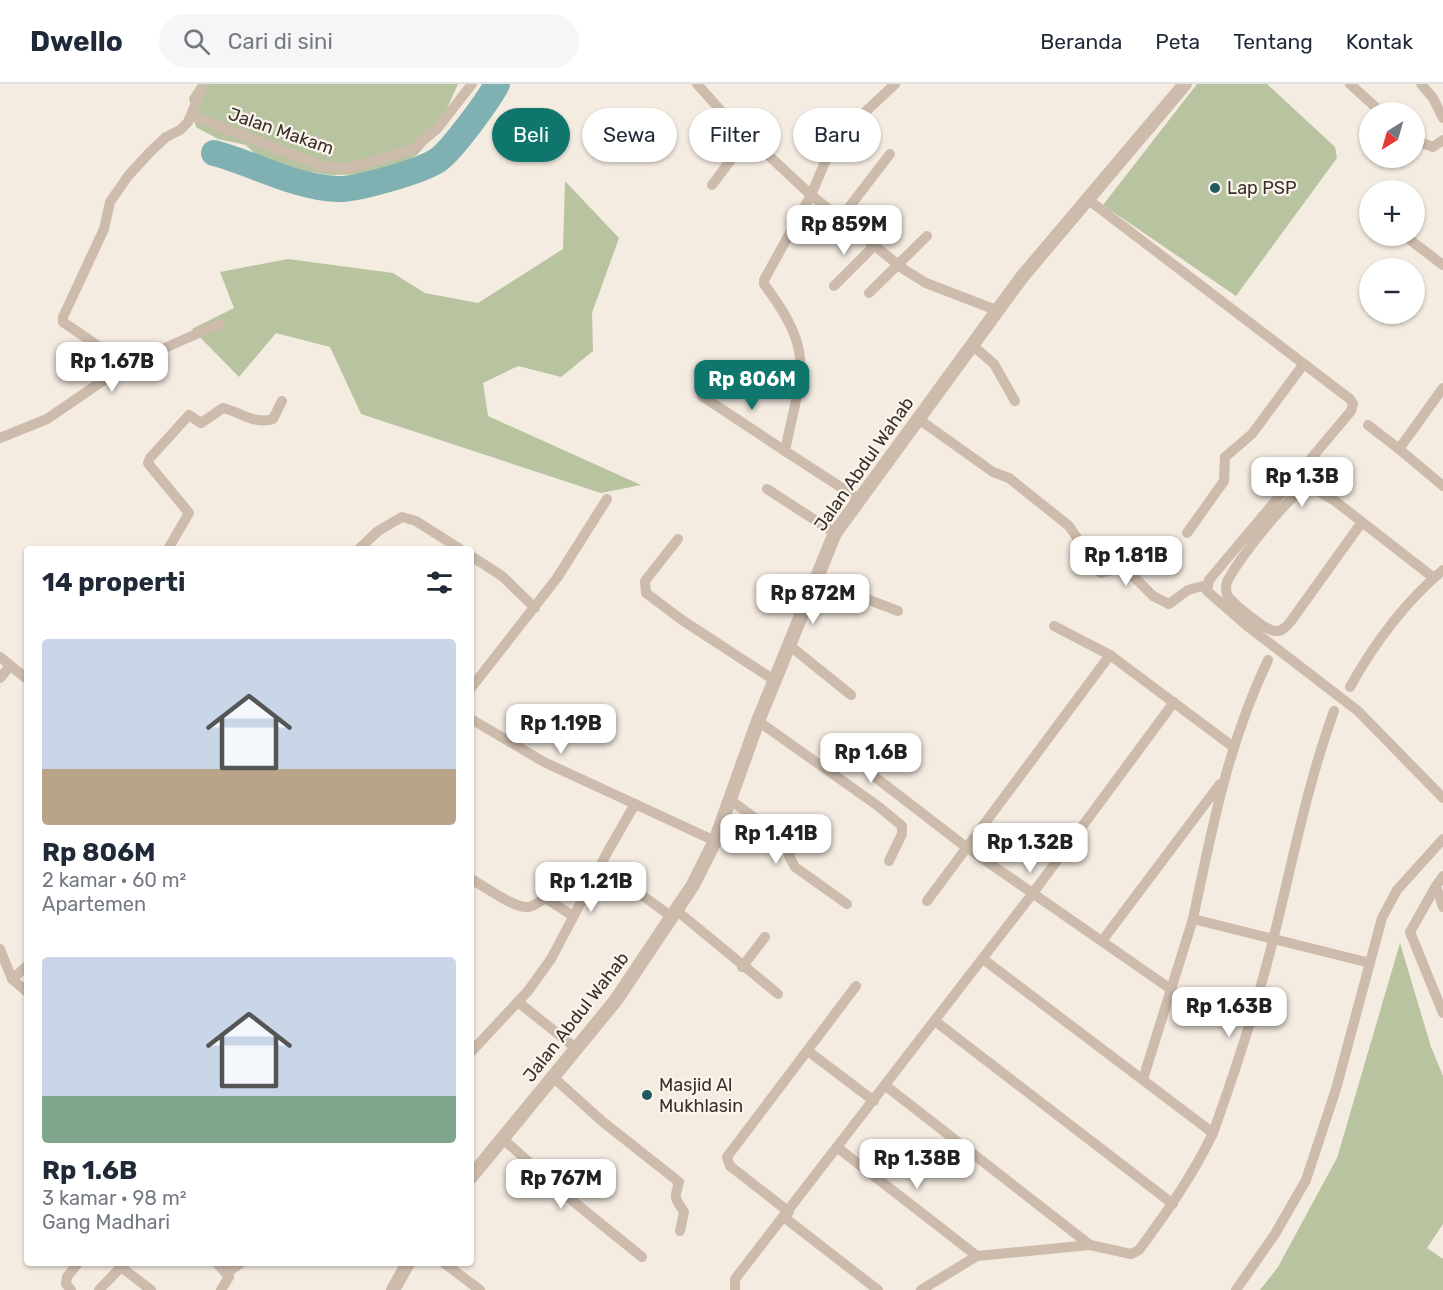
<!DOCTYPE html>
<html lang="id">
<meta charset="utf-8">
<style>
:root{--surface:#fff;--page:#f6f6f7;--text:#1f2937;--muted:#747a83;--line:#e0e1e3;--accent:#0f766e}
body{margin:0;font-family:Rubik,sans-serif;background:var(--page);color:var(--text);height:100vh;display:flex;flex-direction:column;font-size:22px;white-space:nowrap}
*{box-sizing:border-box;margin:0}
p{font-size:20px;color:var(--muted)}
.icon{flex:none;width:33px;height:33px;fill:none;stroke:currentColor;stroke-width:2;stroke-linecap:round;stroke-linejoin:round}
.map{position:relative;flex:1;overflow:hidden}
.panel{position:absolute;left:24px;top:462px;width:450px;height:720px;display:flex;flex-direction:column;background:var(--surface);border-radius:6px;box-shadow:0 2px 4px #0004}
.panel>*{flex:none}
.banner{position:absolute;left:492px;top:24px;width:570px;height:54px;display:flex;gap:12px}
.needle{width:39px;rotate:217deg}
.controls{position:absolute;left:1359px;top:18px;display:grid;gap:12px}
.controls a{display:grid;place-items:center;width:66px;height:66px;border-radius:50%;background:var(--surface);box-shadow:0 2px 4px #0004;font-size:30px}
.price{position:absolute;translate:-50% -51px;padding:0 14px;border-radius:12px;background:#fff;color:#222;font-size:20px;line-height:39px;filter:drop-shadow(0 2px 3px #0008)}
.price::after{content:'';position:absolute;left:50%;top:36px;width:18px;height:14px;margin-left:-9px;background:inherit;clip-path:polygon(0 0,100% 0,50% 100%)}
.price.on{background:var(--accent);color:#fff}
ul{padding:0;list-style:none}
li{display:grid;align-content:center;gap:12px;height:318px;padding:0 18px}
li span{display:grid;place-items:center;height:186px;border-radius:6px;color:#555}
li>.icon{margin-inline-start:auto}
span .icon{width:108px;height:108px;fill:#fffc;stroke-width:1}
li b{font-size:26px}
h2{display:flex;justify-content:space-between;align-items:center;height:72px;padding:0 18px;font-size:26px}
.chip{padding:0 21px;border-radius:27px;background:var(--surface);box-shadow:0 2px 4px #0004;font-size:21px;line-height:54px}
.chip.on{background:var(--accent);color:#fff}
header{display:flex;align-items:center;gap:36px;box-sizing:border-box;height:84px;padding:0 30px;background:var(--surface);border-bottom:2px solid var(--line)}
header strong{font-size:28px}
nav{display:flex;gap:33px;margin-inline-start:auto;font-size:21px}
.search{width:420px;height:54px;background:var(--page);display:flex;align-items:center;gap:15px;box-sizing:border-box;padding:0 21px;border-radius:33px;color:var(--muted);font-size:22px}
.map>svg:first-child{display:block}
.green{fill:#b8c4a0}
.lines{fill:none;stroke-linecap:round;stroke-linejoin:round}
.river{stroke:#7fb0b2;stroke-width:26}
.minor{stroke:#cdbbac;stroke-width:10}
.tertiary{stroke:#cdbbac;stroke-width:14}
.poi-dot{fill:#1f5a5e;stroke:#fbf5ee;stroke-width:2}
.labels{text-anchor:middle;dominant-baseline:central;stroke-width:4.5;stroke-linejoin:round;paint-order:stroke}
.street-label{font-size:18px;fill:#3b302b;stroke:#fbf5ee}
.poi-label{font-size:18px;fill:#3b302b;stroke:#fbf5ee;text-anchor:start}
</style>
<header>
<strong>Dwello</strong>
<div class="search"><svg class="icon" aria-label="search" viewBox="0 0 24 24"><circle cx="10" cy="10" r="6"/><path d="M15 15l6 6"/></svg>Cari di sini</div>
<nav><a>Beranda</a><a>Peta</a><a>Tentang</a><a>Kontak</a></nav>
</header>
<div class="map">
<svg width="1443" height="1206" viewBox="0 0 1443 1206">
<rect width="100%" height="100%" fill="#f4ebe1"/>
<!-- green -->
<g class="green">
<path d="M198,0H458L436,49L417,71L381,90L330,91L291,85L260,75L246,61L218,55L196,43L189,14Z"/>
<path d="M1197,0H1267L1335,63L1337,74L1236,212L1103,121Z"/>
<path d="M565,97L619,154L592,229L593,267L561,293L518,282L483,299L488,332L641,401L601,409L361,330L330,263L276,249L239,293L192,245L234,224L220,188L288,175L393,189L425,209L478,219L563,165Z"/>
<path d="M1400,859L1431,963L1443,992V1140L1427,1164L1443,1175V1206H1260L1278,1183L1337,1074Z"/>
</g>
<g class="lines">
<!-- river -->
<path class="river" d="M214,69C255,80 294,103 337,105C356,106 422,87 438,76C452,66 489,16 497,0"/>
<!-- minor -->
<g class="minor">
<path d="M697,0L723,29L811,111L905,186L926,199L996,226"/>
<path d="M1350,0L1381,28"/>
<path d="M1421,0L1433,14L1443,34"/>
<path d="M192,32L325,83L350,84L413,65L437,45L472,0"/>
<path d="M1414,56L1433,63L1443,56"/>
<path d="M712,101L748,53"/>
<path d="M1086,114L1350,315L1353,320L1351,327L1209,496L1207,507L1246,541L1358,627L1443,714"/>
<path d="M1367,122L1370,124"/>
<path d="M840,135L890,70"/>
<path d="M1405,152L1443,181"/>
<path d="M834,202L874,162"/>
<path d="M869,209L927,152"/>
<path d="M971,260L994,280L1015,317"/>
<path d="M126,281L63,238V233L104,145L110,118L128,92L150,68L166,53L180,46L188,38L204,0"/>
<path d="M1443,304L1399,365L1443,402"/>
<path d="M702,312L785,367"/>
<path d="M917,334L993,388L1009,394L1069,442L1101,489L1124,483L1153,512L1169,520L1188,506L1207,501"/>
<path d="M1368,341L1399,365"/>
<path d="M0,354L47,335L126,281L219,240"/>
<path d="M767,405L835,449"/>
<path d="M859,415L785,367C801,286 817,271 764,200V196L811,111L831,64L847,45L895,0"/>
<path d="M1362,438L1291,537C1287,542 1282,548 1275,547C1264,546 1234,520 1227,511C1226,506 1225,503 1227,498C1237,477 1285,416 1303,406L1318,407L1335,417L1434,494"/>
<path d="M1187,449L1224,397L1225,373L1252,350L1303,281"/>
<path d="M678,455L645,497L646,509L682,536L774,596"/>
<path d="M168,465L189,429L151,383L148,379L150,374L189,331L201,339L223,324C240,328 255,341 273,335L282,317"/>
<path d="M359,465L378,447L402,433L416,437L460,465"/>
<path d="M471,472L502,492L535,524"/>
<path d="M814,495L898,527"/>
<path d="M1054,542L1110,571"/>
<path d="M789,561L851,611"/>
<path d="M0,573L27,595"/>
<path d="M1268,576C1228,660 1212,744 1193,835L1370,879"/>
<path d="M0,594L10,582"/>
<path d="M1350,603C1374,560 1405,518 1443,486"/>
<path d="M471,604L557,494L607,415"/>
<path d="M471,635L544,678L715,757"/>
<path d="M758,637L878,722L902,742V750L889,777"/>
<path d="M875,693L966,763L1172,906"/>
<path d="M729,715L793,762L789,772L795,783L847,820"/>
<path d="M793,762L808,747"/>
<path d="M1443,792L1436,802L1443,823"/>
<path d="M471,795C484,802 512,823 526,823C535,824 539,815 547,815L573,832"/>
<path d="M621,796L672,833"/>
<path d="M1436,802L1410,848L1443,929"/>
<path d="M927,817L1110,571L1232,662"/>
<path d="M676,826L778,910"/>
<path d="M1102,857L1220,700"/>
<path d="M0,865L12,895L27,908"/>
<path d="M983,875L1213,1049C1236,985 1258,918 1274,852C1293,776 1307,701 1334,627"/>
<path d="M742,883L765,853"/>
<path d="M12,895L27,882"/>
<path d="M518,918L577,965"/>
<path d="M935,937L1173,1120"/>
<path d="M808,967L874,1017"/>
<path d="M471,968L528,907L551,875L608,767L635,720"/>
<path d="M554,994L603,1038L679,1098C674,1118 674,1111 684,1128L680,1147"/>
<path d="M1143,995L1193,835"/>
<path d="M886,1002L1090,1161"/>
<path d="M502,1054L569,1114L642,1173"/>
<path d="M838,1064L977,1172"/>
<path d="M789,1128L730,1082L727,1073L856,902"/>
<path d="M785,1134L878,1206"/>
<path d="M217,1179L229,1193L221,1206"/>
<path d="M444,1179L480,1206"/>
<path d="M227,1189L241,1179"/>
<path d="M71,1206L66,1200L67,1193L78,1179"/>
<path d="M99,1206L121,1183L151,1206"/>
<path d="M735,1206V1195L1033,809L1174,618"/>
<path d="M921,1206L977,1172L1090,1161L1131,1170L1139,1166C1167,1128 1193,1091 1213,1049"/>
<path d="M1236,1206L1275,1150L1306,1096L1336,1005L1382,834L1397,806L1443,755"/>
</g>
<!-- tertiary -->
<g class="tertiary">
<path d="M471,1093L616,916L693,801L715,757L758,637L835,449L1022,193L1185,0"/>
<path d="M393,1206L408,1179"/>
</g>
</g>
<!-- markers -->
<g class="poi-dot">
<circle cx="1215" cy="104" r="6"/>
<circle cx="647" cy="1011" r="6"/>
</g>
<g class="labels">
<!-- street labels -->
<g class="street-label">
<text transform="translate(281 47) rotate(19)">Jalan Makam</text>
<text transform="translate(864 380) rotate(-55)">Jalan Abdul Wahab</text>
<text transform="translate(576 933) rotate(-52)">Jalan Abdul Wahab</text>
</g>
<!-- poi labels -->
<g class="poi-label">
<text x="1227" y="104">Lap PSP</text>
<text x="659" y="1001">Masjid Al<tspan x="659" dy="21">Mukhlasin</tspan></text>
</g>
</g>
</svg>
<div class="controls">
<a><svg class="needle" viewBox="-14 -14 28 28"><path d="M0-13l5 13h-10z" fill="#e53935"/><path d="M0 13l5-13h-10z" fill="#747a83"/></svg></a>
<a>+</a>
<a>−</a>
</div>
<b class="price" style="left:844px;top:172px">Rp 859M</b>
<b class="price" style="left:112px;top:309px">Rp 1.67B</b>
<b class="price on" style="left:752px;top:327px">Rp 806M</b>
<b class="price" style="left:1302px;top:424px">Rp 1.3B</b>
<b class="price" style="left:1126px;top:503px">Rp 1.81B</b>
<b class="price" style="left:813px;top:541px">Rp 872M</b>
<b class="price" style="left:561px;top:671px">Rp 1.19B</b>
<b class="price" style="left:871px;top:700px">Rp 1.6B</b>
<b class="price" style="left:776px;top:781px">Rp 1.41B</b>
<b class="price" style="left:1030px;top:790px">Rp 1.32B</b>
<b class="price" style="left:591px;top:829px">Rp 1.21B</b>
<b class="price" style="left:1229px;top:954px">Rp 1.63B</b>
<b class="price" style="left:917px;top:1106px">Rp 1.38B</b>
<b class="price" style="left:561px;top:1126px">Rp 767M</b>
<div class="banner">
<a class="chip on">Beli</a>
<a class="chip">Sewa</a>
<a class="chip">Filter</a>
<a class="chip">Baru</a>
</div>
<section class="panel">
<h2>14 properti<svg class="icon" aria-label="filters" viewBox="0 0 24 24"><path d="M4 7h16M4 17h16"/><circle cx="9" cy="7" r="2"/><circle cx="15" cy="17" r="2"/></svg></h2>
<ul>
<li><span style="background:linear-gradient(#c9d6e8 70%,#b9a48a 0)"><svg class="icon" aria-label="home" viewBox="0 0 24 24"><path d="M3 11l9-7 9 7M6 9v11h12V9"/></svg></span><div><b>Rp 806M</b><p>2 kamar · 60 m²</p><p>Apartemen</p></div></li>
<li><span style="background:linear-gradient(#c9d6e8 75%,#7fa58c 0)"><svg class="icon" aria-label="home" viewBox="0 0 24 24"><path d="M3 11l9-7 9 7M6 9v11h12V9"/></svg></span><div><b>Rp 1.6B</b><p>3 kamar · 98 m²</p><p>Gang Madhari</p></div></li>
</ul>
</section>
</div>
